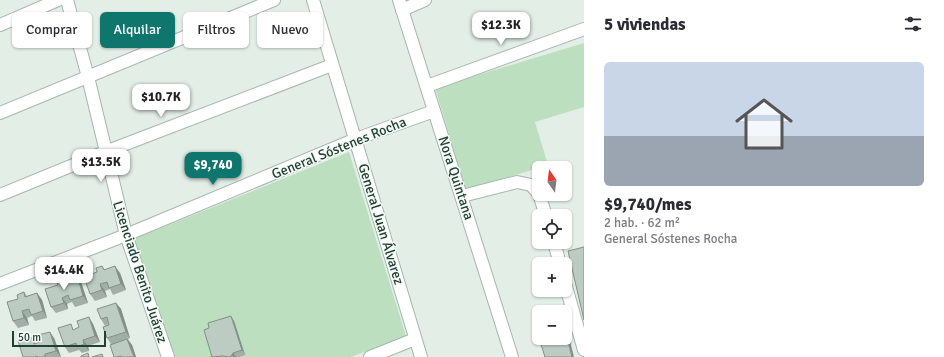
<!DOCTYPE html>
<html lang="es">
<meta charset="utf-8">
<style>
:root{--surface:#fff;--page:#f2f2f3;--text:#2b2b33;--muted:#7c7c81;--accent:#0f766e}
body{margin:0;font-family:Signika,sans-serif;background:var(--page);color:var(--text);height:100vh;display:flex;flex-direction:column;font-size:15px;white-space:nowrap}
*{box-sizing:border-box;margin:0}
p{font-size:13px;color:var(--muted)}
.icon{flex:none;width:22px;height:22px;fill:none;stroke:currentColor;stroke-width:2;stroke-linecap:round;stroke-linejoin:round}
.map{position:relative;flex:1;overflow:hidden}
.side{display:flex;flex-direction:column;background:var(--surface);width:360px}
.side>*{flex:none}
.hud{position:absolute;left:12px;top:12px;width:380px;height:36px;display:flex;gap:8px}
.needle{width:26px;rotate:346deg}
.tools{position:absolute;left:532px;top:161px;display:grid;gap:8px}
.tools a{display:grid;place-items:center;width:40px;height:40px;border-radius:6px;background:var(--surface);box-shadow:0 1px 3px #0004;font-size:20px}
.scale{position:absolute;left:12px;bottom:10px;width:94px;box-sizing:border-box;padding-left:4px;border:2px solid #224032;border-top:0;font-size:11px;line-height:14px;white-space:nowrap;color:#224032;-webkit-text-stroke:3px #f4faf6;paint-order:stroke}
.price{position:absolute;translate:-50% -34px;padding:0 9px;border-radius:8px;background:#fff;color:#222;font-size:13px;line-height:26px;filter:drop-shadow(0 1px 2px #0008)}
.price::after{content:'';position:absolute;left:50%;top:24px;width:12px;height:9px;margin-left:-6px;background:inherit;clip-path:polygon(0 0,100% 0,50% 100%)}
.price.selected{background:var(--accent);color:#fff}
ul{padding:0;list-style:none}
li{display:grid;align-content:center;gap:8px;height:212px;padding:0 20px}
li span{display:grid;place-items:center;height:124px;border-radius:6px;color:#555}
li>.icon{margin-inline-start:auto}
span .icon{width:72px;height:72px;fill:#fffc;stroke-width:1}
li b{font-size:17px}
h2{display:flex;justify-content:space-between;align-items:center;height:48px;padding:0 20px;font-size:17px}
.pill{padding:0 14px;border-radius:6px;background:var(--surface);box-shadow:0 1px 3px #0004;font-size:14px;line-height:36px}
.pill.selected{background:var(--accent);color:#fff}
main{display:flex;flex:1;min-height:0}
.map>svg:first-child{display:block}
.green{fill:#bcdfbf}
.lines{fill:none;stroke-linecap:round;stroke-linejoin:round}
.minor-casing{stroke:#a5b6ad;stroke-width:14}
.minor{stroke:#fff;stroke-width:12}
.wall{fill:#a2afa7}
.shaded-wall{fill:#848f88}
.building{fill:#bcccc2;stroke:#848f88}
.labels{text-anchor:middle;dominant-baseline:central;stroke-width:3;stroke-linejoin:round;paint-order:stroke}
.street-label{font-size:14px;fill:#224032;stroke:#f4faf6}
</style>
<main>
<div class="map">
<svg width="584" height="357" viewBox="0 0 584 357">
<rect width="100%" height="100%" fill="#e3eee7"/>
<!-- green -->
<g class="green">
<path d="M584,43V107L535,122L548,165L466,190L435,88Z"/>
<path d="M349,152L406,336L351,357H173L134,239Z"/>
</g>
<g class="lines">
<!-- minor casing -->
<g class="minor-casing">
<g id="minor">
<path d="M67,0L88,77L126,235L168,357"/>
<path d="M313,0L421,357"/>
<path d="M399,0L512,357"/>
<path d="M402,10L425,0"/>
<path d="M0,25L58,0"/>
<path d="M427,86L584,29"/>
<path d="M0,113L274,0"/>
<path d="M539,194L546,216"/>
<path d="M0,195L105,152L332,65"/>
<path d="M462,196L517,182L531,185L539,194"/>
<path d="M554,242L560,264"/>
<path d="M565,283L584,350"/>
<path d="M0,284L126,235L356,139L434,111"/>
<path d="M370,357L415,339"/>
</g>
</g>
<!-- minor -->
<use href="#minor" class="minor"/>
</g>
<!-- wall -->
<g class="wall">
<path d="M102,266L105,270L120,273L126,290L113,295L110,289L105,291L107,297L95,301L90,294L97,272Z"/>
<path d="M78,278L82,285L88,303L75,307L72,302L67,304L68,309L56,313L51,307L58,285Z"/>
<path d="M24,292L27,296L37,293L42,300L47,318L35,321L32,316L27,318L29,325L18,328L13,321L18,299Z"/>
<path d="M116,303L121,309L130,338L128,339L132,345L136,357H114L111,344L107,338L109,324L105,326L101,319Z"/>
<path d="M234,321L245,355L239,357H212L209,328Z"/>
<path d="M93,324L100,342L88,346L89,351L82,353L79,350L69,353L65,347L75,329Z"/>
<path d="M54,338L61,357H23L36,343Z"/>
</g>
<!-- shaded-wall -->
<g class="shaded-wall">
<path d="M115,266L120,273L126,290L121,284Z"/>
<path d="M78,278L82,285L88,303L83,296Z"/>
<path d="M100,284L105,291L107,297L102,290Z"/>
<path d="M37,293L42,300L47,318L43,311Z"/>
<path d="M62,298L67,304L68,309L64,303Z"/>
<path d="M116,303L121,309L130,338L126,332Z"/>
<path d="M22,311L27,318L29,325L24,318Z"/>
<path d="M231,316L234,321L245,355L242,350Z"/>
<path d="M89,317L93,324L100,342L95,336Z"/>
<path d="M565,326L567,329L574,357H572L565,330Z"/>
<path d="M50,332L54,338L61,357L56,351Z"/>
<path d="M31,337L36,344H34Z"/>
<path d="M127,339L132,345L136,357H134Z"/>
<path d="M83,340L88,346L89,351L84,344Z"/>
<path d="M233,353L236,357H233L232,355Z"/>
</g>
<!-- building -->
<g class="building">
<path d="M584,247V320L568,251Z"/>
<path d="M102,266L104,270L115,266L121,284L109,288L107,282L100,284L102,290L90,294L84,277L97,272L96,268Z"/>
<path d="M63,278L64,282L78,278L83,296L70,300L68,295L62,298L64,303L51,307L45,289L58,285L56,280Z"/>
<path d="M24,292L25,297L37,293L43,311L31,315L29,309L22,311L24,318L13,321L7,302L18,299L17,295Z"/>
<path d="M116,303L126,332L107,338L103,327L109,325L107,317L101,319L97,309Z"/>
<path d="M231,316L242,350L233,353L232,355L229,357L223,356L212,357L204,330L209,328L208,323Z"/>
<path d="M89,317L95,336L83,340L84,344L77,347L76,343L65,347L58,328L71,324L73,330L79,327L77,321Z"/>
<path d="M537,330H539V337Z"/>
<path d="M565,330L572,357H545L539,338H565Z"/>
<path d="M50,332L56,351L45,354V357H38L37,356L35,357H23L18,341L31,337L34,344L40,342L38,335Z"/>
<path d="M127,339L134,357H121V356L117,357H114L110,345Z"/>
<path d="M88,353L89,357H81V356Z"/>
<path d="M102,354L103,357H92Z"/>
</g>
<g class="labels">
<!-- street labels -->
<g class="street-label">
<text transform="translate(339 148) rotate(-22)">General Sóstenes Rocha</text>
<text transform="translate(456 178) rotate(72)">Nora Quintana</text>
<text transform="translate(381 224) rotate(73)">General Juan Álvarez</text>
<text transform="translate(140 272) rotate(72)">Licenciado Benito Juárez</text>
</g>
</g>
</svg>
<div class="tools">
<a><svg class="needle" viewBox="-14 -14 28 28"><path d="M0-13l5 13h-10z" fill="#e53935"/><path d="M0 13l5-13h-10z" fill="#7c7c81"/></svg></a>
<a><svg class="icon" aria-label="locate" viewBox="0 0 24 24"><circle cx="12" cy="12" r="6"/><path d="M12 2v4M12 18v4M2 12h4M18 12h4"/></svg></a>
<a>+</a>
<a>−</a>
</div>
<div class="scale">50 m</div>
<b class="price" style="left:501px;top:46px">$12.3K</b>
<b class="price" style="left:161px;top:118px">$10.7K</b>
<b class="price" style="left:101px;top:183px">$13.5K</b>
<b class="price selected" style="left:213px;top:186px">$9,740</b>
<b class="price" style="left:64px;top:291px">$14.4K</b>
<div class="hud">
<a class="pill">Comprar</a>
<a class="pill selected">Alquilar</a>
<a class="pill">Filtros</a>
<a class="pill">Nuevo</a>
</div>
</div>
<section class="side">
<h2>5 viviendas<svg class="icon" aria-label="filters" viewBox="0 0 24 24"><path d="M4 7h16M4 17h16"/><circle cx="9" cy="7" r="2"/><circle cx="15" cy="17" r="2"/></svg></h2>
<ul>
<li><span style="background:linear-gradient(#c9d6e8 60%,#9aa5b1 0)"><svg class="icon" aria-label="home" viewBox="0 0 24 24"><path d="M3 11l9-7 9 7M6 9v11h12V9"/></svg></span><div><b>$9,740/mes</b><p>2 hab. · 62 m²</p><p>General Sóstenes Rocha</p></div></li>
</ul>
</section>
</main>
